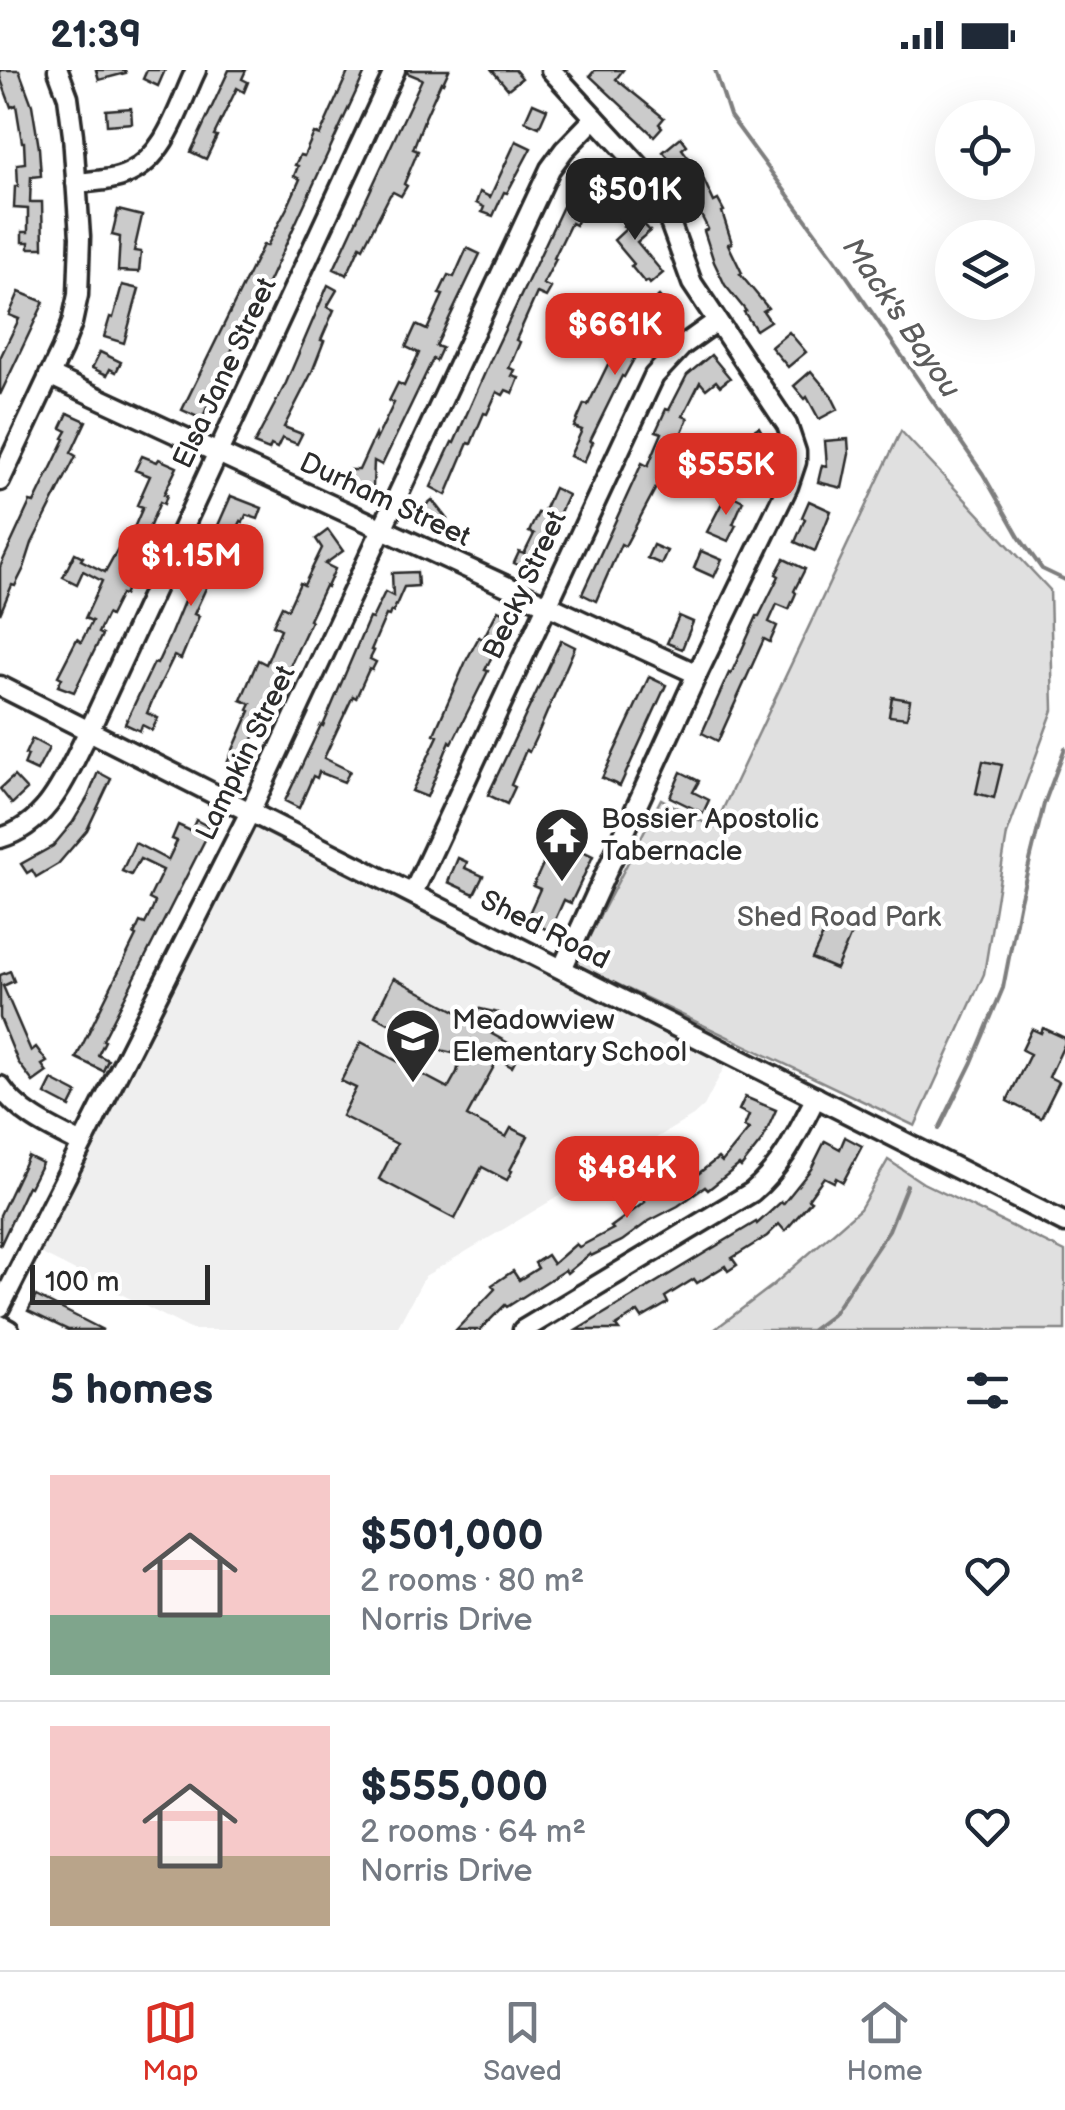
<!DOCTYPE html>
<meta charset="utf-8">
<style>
:root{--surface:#fff;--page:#f6f6f7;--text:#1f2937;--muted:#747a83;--line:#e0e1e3;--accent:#d93025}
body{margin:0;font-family:"Balsamiq Sans",sans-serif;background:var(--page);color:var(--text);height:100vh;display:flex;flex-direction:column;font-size:38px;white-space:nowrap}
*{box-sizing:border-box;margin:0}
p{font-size:32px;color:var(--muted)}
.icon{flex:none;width:55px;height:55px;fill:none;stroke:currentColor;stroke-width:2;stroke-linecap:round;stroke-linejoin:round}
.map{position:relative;height:1260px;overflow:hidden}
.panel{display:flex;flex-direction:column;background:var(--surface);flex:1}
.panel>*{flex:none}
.controls{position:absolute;left:935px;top:30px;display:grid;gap:20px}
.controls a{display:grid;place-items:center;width:100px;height:100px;border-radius:50%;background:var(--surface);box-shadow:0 10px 40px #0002;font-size:50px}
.scale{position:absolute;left:30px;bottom:25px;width:180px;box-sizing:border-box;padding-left:10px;border:5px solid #2b2b2b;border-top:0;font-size:28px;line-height:35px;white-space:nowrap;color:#2b2b2b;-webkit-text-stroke:8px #fff;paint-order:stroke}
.price{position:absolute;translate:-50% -85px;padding:0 22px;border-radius:20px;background:var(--accent);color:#fff;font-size:32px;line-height:65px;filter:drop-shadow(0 2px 5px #0008)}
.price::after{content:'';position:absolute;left:50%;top:60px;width:30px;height:22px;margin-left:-15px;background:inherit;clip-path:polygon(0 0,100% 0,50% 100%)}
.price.active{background:#222;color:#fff}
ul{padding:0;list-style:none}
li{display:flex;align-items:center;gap:30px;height:250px;padding:0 50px}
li+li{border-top:2px solid var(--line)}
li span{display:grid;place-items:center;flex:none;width:280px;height:200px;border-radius:0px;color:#555}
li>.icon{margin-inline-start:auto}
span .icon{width:120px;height:120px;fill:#fffc;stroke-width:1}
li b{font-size:42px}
h2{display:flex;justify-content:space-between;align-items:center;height:120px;padding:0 50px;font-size:42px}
.status{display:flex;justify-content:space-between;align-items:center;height:70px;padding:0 50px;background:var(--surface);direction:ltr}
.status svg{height:28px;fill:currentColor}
.tabs{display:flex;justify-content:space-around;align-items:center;height:140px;border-top:2px solid var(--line);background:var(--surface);font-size:28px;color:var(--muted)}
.tabs a{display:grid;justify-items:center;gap:5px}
.tabs .active{color:var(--accent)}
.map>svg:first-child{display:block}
.built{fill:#efefef}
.green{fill:#e0e0e0;stroke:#868686;stroke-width:2.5}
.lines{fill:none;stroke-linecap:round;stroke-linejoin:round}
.stream{stroke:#7e7e7e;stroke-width:4}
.building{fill:#cbcbcb;stroke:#2b2b2b;stroke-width:2.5}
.minor-casing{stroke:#2b2b2b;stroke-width:25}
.minor{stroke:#fff;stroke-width:18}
.labels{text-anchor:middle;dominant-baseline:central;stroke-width:9;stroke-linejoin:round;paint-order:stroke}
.street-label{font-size:28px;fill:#2b2b2b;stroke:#fff}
.poi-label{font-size:28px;fill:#2b2b2b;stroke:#fff;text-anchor:start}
.park-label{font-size:28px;fill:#585858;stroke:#fff}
.water-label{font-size:30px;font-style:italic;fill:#5c5c5c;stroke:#fff}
</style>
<div class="status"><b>21:39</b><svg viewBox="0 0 49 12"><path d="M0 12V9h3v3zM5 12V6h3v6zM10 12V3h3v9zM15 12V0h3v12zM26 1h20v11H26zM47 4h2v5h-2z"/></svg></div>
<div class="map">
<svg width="1065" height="1260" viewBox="0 0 1065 1260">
<rect width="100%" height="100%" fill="#fff"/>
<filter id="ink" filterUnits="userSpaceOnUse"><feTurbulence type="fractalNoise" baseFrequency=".01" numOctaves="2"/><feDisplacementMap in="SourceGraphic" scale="20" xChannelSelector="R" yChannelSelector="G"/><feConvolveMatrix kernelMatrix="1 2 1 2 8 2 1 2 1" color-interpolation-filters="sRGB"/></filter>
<g filter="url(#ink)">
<!-- built -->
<path class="built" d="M250,742L731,984L704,1036L693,1046L425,1206L396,1260H192L30,1178Z"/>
<!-- green -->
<g class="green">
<path d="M901,361L1050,520L1053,640L1007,764L984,904L915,1056L575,894L661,729L714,758Z"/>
<path d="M888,1090L923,1113L1065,1182V1260H714L772,1216L860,1139Z"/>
</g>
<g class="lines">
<!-- stream -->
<g class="stream">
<path d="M715,0L730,46L835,189L983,404L1019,467L1042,499L1065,510"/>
<path d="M939,1059L972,992L1003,918L1020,831L1044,734L1065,678"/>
<path d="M812,1260L832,1245L889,1160L907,1115"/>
</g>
</g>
<!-- building -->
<g class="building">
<path d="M0,0H19L32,35L39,78L41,106L31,107L30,132H42L43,178H29V172H22V162H28V139L14,138L15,116H18L17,94L25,93L24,72H22L16,35L11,37L0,7Z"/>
<path d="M96,0H125L126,3L99,10Z"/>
<path d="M147,0H165L158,16L143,9Z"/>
<path d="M229,0H246L242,9L248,12L244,22L237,18L214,65L217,66L206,89L191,82Z"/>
<path d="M349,0H366L270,209L258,233L255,231L237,268L202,349L182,340L263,175L267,176L288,136L300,109L294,106L298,96L295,95L300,85L304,86L314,63L320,65Z"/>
<path d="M407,0H449L443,13L441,12L424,50L413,79L418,81L404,114L407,116L401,126L393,122L390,125L363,178L360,176L347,205L334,199L422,9L407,3Z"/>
<path d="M492,0H515L522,8L508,19Z"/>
<path d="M595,0H623L616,9L664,48L659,54L662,57L654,66L590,6Z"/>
<path d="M533,33L547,39L539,57L525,51Z"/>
<path d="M131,38L132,53L107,55L106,40Z"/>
<path d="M681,67L687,75L682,79L702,106L714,132L718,130L724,141L722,142L732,173L728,174L742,203L740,204L768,238L763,241L770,251L756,260L744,242L746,241L725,215L714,192L704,161L708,159L693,129L694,128L678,104L681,102L663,82Z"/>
<path d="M516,71L531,78L507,123L504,122L493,146L482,142L484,137L476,133L480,122L490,127Z"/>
<path d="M582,99L608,100V115L581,114Z"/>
<path d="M614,126L629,133L627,136L650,161L637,172L663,203L650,214L648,211L645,213L631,196L634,194L614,170L626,159L623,156L631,148L608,138Z"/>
<path d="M567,128L584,136L575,155L571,153L554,188L556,189L543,214L551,218L546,227L537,223L516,270L520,272L509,298L515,300L512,306L519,308L513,323L506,320L503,325L497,322L487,344L484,343L471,374L468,373L446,425L431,417L452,372L454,373L491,289Z"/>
<path d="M118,140L142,146L134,181L141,182L139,202L118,201L120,167L112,165Z"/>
<path d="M467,178L480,184L436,276L442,278L436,291L433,289L382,395L374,391L373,417L349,416V400H359L375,365L376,370L394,333L389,331L398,313L404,316L419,283L406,277L416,255L427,260L443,225L439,224L448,205L454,207Z"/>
<path d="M122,215L139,219L124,273L104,267L110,247L113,248Z"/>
<path d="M328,215L337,220L327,237L334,240L321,270L324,271L312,302L284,357L302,364L297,374L282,368L277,378L271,375L269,380L254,374L286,313Z"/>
<path d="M19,222L44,232L0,325V288L19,249L9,245Z"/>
<path d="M659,226L674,242L655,259L652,256L624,307L622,306L590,371L593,372L584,392L570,386L582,360L574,357L584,334L588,335L614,282L619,284L632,259L654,239L650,234Z"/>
<path d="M789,262L806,282L788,297L771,277Z"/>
<path d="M100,282L121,292L116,302L110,299L107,305L92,298Z"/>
<path d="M711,285L730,308L720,316L716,311L706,319L700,312L683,346L688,348L674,381L678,383L672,397L668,395L625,476L621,474L596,531L582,524L642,393L648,396L662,363L656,361L666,339L669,340L687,305Z"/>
<path d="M811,301L831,325L838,339L819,349L807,327L805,329L794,316Z"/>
<path d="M68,343L86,351L71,383L76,386L32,473L24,498L15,516L12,515L0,544V497L30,432L34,433L65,369L63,368L67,361L61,358Z"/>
<path d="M759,357L768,373L746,384L738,369Z"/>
<path d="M848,369L849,384L842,418L818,412L822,395L827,396L825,371Z"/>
<path d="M142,386L157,392L159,389L177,397L164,424L167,425L164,434L160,432L127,510L130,512L124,525L121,524L110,546L107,544L98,563L102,565L74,622L58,616L62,608L58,606L77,569L81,572L92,551L85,548L102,511L83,501L77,514L63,507L75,483L83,487L81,490L105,502L121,473L126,476L143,437L137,435L150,406L135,400Z"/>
<path d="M743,388L763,398L755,414L735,404Z"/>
<path d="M554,418L568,425L532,502L514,493L519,482L524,484L534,464L529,462L538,443L542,445Z"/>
<path d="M727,423L743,431L733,454L736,455L728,471L707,462Z"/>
<path d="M231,426L262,438L258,449L246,445L243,452L241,451L215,507L212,505L194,544L199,546L181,589L174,586L153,629L147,643L158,648L152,660L142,655L140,661L125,654L154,593L157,594L169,568L194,507L214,470L212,469Z"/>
<path d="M432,430L447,449L436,458L421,439Z"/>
<path d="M809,431L831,441L815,481L795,472L805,449L802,447Z"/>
<path d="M328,460L343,481L325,494L335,499L327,517L325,516L309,550L311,551L278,622L275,621L237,704L225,698L250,641L248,640L251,634L241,630L258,590L266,594L281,559L273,555L282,536L288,539L300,513L304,515L322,478L316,469Z"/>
<path d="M653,475L667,481L661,494L647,488Z"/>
<path d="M701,481L722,490L714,507L694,498Z"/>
<path d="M784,489L805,499L794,521L796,523L789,539L777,534L769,552L777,556L770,572L764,569L718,671L702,663L729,603L731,604L757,546H759L779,506L776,504Z"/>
<path d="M417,502L418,516L404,517L393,542L391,541L389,546L386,545L371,580L374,581L370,589L376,592L372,600L369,599L356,628L353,626L324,688L350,701L344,712L319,702L317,708L313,706L299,738L285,731L321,655L323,656L369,548L372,549L385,522L393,526L392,503Z"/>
<path d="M498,540L512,547L485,600L488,601L452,673L450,671L427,727L412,721L438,666L434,664L466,591L479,567L483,569Z"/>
<path d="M679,546L693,552L682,579L667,573Z"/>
<path d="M561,570L575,577L538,663L529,682L526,680L511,715L515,717L507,734L488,725Z"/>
<path d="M649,607L666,615L620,716L602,708Z"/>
<path d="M892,627L910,630L907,648L889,646Z"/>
<path d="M32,669L49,678L37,701L24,695L28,685L25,684Z"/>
<path d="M983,691L1002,695L994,728L976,723Z"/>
<path d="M98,702L111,709L87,760L58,794L36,807L32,800L27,803L21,794L53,776L73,752L88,727Z"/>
<path d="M681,702L699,711L693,722L709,730L703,743L670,727Z"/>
<path d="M14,706L27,720L12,734L0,719Z"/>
<path d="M196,750L211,758L103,970L105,971L98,985L108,990L103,1001L76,988L136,866L134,865L140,852L145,854L153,838L155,832L149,829L163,800L140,789L131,805L122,801L135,773L168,790L177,771L172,769L178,755L191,761Z"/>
<path d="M555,768L593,786L571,833L564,830L550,861L526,850L540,819L533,816Z"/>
<path d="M458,788L467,792L465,798L483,806L474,824L448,812Z"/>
<path d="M829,852L852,862L836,899L812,889Z"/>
<path d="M10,901L14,911L3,916L31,981L36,977L47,992L42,995L47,1002L33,1012L18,992L0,948V905Z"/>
<path d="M394,908L471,949L476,938L503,944L492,964L521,980L512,997L498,989L467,1046L506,1067L511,1058L528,1066L510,1100L512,1101L507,1110L482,1097L455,1149L379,1109L397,1074L342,1046L356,1018L341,1011L361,972L448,1018L457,1002L461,985L440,980L375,946Z"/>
<path d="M1043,958L1065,968V973L1049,1007L1059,1012L1041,1048L1007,1031L1030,984L1022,980L1032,959L1041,963Z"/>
<path d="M52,1010L77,1023L70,1037L45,1024Z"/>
<path d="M745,1027L776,1040L763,1069L741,1097L739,1095L708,1120L705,1117L678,1136L649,1151L622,1171L591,1186L590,1184L567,1203L565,1200L507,1237L505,1235L480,1260H456L495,1219L492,1215L513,1201L519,1210L538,1198L535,1193L547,1185L553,1194L576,1174L579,1177L613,1159L611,1157L645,1132L641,1127L659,1116L665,1125L692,1106L693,1108L718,1088L722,1092L749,1059L744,1057L749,1045L739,1040Z"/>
<path d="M845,1067L862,1076L843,1112L836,1108L834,1112L824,1107L808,1129L811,1131L785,1161L779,1154L767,1166L732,1188L737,1195L728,1201L725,1196L697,1213L694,1209L665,1227L668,1233L642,1248L638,1242L616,1256L619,1260H577L756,1152L757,1154L781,1132L783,1134L811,1099L825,1071L840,1079Z"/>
<path d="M28,1086L42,1093L30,1117L28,1116L0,1176V1145Z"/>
<path d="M36,1226L60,1238L103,1260H68L28,1241Z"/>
</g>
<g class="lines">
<!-- minor casing -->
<g class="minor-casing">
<g id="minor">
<path d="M551,0L642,99L660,125L692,213L787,355L796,382V392L788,416L697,604L562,899"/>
<path d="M76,113C94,111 113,111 129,103C167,85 179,35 196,0"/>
<path d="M49,305L697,604"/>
<path d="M0,411L62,279L72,253L78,225L80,167L73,65L68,27L58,0"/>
<path d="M0,616L1065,1153"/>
<path d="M0,768C50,754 67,703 89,661L395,0"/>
<path d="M413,823L654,306L682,276L717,251"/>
<path d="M0,1016C20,1045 52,1059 82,1074"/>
<path d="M0,1237L250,742L550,99L564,80L595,48"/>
<path d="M0,1255L9,1260"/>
<path d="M523,1260L752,1122C783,1096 798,1062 816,1027"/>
</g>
</g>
<!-- minor -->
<use href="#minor" class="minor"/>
</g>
</g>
<!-- icons -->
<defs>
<g id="temple-pin" transform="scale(2.875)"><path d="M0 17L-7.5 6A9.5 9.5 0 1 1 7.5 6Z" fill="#2b2b2b" stroke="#fff"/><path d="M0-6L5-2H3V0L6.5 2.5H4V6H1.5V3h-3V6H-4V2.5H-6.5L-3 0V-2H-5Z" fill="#fff"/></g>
<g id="school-pin" transform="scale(2.875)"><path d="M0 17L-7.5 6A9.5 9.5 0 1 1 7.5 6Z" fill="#2b2b2b" stroke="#fff"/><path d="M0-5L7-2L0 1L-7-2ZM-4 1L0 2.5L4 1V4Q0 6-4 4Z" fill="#fff"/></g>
</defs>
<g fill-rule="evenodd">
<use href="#temple-pin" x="562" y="765"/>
<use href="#school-pin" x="413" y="966"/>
</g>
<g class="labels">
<!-- street labels -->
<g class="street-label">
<text transform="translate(225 303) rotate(-65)">Elsa Jane Street</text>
<text transform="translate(385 430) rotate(25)">Durham Street</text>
<text transform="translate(525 515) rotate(-65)">Becky Street</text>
<text transform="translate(246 683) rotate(-64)">Lampkin Street</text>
<text transform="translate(545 860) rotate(27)">Shed Road</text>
</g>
<!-- poi labels -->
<g class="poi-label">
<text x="601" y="749">Bossier Apostolic<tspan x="601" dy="32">Tabernacle</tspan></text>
<text x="452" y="950">Meadowview<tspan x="452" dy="32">Elementary School</tspan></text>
</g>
<!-- park labels -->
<g class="park-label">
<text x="839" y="847">Shed Road Park</text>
</g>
<!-- water labels -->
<g class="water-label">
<text transform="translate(901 248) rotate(56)">Mack's Bayou</text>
</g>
</g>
</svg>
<div class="controls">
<a><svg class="icon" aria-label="locate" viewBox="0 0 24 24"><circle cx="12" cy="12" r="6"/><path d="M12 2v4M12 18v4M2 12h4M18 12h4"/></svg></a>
<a><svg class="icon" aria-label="layers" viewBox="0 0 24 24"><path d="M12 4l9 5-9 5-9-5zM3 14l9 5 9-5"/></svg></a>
</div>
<div class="scale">100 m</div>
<b class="price active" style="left:635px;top:173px">$501K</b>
<b class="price" style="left:615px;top:308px">$661K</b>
<b class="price" style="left:726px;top:448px">$555K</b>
<b class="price" style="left:191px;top:539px">$1.15M</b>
<b class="price" style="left:627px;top:1151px">$484K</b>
</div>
<section class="panel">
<h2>5 homes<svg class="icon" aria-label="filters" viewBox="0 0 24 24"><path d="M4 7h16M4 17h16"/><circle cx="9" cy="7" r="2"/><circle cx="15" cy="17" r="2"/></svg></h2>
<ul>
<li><span style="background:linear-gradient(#f6c9c9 70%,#7fa58c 0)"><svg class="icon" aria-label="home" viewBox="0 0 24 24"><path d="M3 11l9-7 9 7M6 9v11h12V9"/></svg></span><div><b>$501,000</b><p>2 rooms · 80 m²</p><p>Norris Drive</p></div><svg class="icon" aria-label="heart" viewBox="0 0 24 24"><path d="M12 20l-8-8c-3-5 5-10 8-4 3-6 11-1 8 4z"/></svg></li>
<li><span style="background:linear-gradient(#f6c9c9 65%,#b9a48a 0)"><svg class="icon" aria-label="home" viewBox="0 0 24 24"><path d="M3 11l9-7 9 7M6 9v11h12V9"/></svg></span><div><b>$555,000</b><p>2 rooms · 64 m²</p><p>Norris Drive</p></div><svg class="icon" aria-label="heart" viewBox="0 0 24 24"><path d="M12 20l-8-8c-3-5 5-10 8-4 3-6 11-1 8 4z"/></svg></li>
</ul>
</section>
<nav class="tabs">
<a class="active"><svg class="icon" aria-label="map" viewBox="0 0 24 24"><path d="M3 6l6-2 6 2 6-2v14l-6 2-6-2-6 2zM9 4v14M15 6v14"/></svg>Map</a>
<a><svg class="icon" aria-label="saved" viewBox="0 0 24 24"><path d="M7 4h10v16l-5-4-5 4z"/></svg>Saved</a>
<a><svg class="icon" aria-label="home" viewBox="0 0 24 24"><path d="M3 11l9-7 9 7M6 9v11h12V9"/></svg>Home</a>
</nav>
